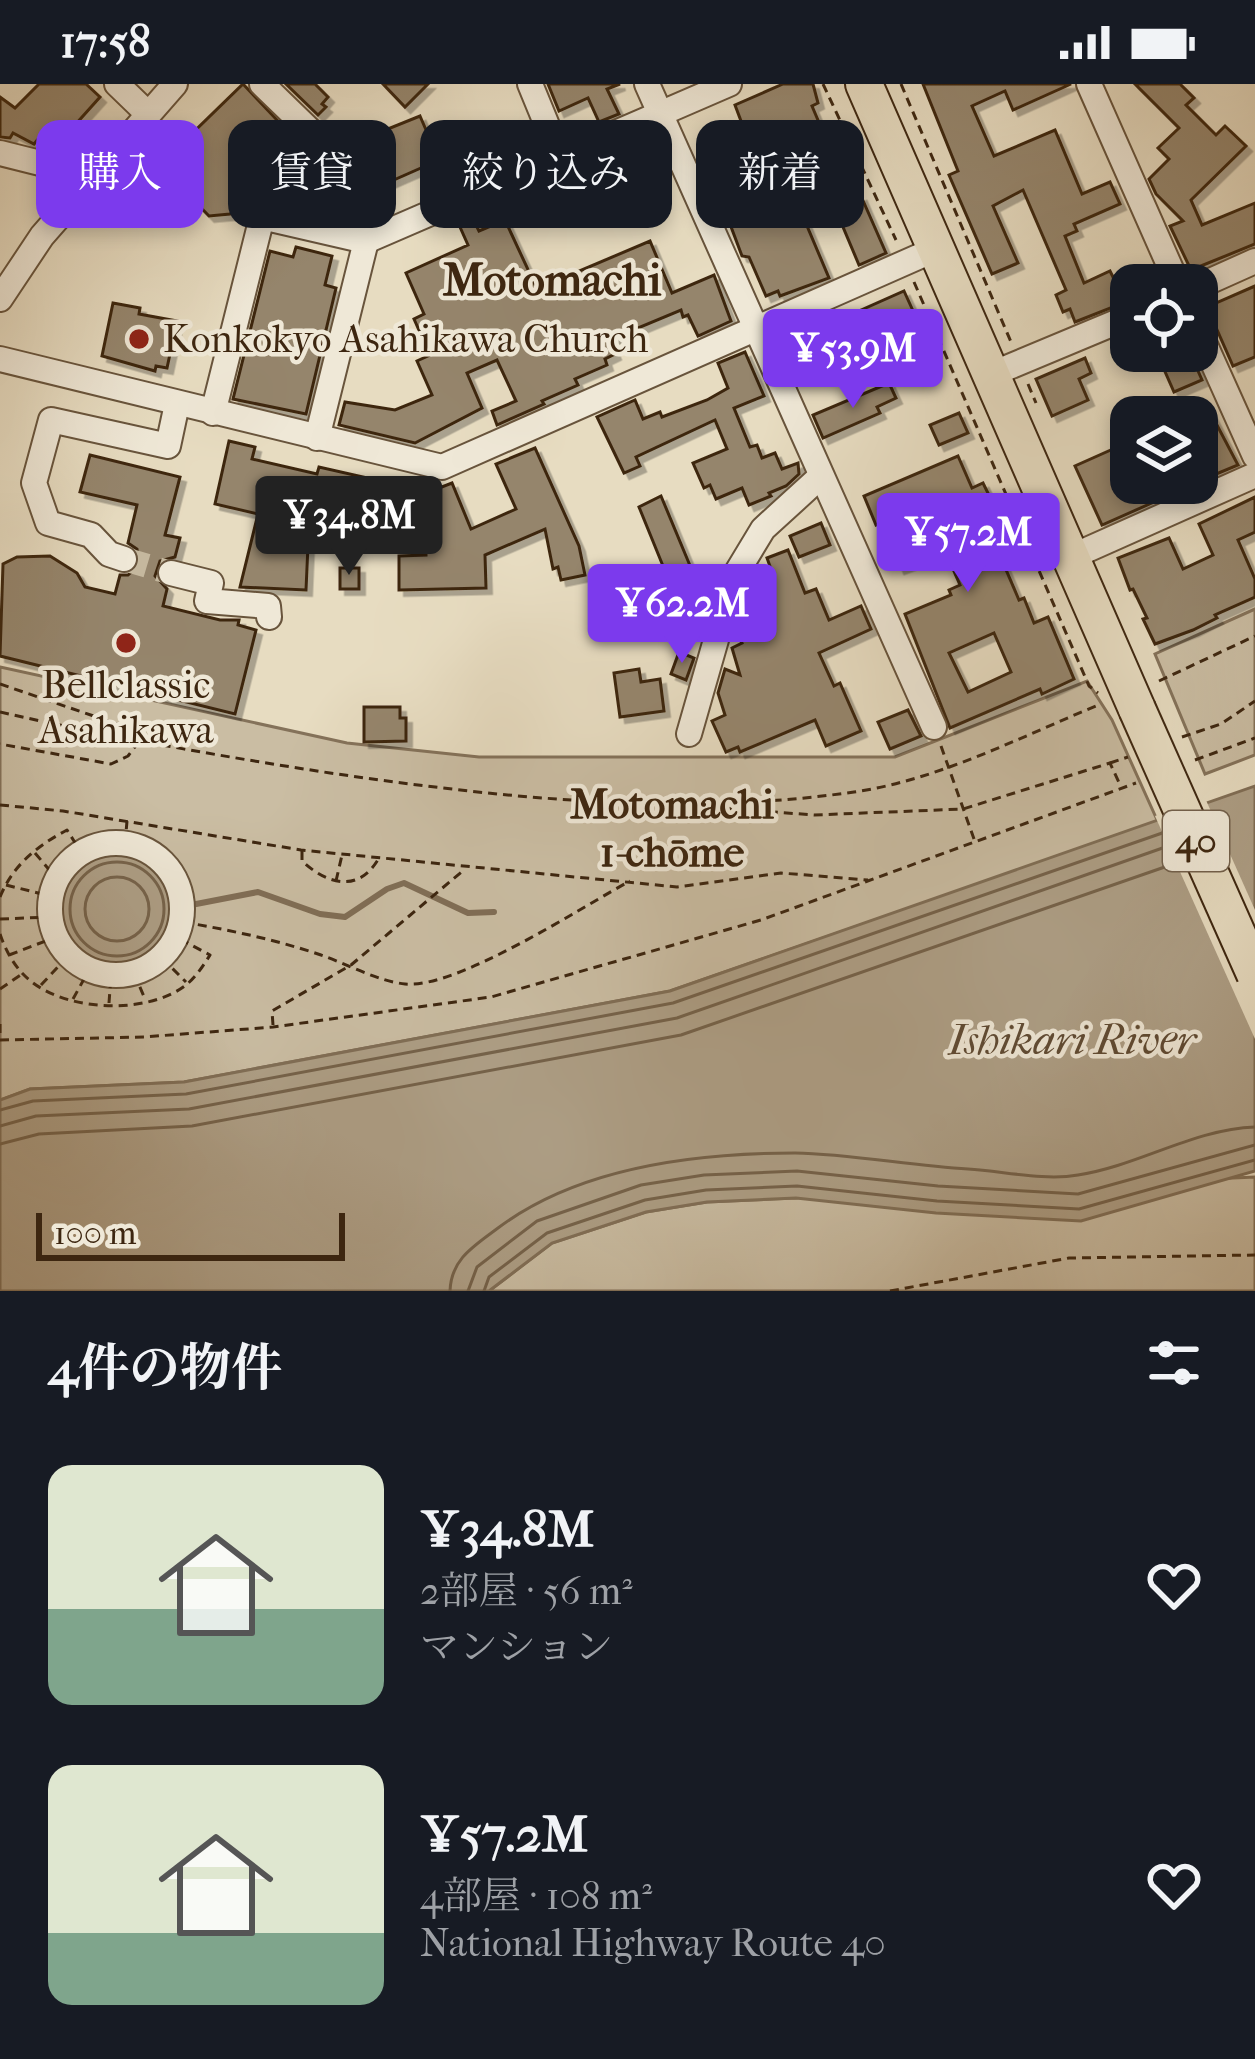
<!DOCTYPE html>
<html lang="ja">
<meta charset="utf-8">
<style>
:root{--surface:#171b24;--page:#20242c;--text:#f1f3f6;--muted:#9ea1a6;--accent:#7c3aed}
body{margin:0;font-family:"IM FELL French Canon","Noto Serif JP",serif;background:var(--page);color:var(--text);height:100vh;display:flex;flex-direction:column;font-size:45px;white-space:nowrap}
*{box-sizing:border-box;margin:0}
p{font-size:39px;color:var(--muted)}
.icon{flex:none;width:66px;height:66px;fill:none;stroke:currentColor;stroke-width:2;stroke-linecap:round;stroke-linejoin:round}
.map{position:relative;height:1207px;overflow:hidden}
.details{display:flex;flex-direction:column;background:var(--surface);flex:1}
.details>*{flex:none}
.hud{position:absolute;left:36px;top:36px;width:1185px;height:108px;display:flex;gap:24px}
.fabs{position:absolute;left:1110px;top:180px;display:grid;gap:24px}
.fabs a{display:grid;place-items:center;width:108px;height:108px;border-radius:24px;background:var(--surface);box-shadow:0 6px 18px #0003;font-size:60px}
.scale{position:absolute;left:36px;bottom:30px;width:309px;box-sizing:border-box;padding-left:12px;border:6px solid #3d2610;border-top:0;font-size:33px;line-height:42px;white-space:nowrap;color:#3d2610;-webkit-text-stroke:9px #efe8d7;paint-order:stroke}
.price{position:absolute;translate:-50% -102px;padding:0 27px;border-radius:12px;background:var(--accent);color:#fff;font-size:39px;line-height:78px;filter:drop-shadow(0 3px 6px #0008)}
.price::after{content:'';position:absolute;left:50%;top:72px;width:36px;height:27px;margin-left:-18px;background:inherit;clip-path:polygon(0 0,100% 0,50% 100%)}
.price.on{background:#222;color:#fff}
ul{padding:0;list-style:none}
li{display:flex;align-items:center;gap:36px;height:300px;padding:0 48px}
li span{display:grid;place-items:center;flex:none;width:336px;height:240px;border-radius:24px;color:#555}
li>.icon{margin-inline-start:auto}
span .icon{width:144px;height:144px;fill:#fffc;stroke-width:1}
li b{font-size:51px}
h2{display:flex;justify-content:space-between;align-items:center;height:144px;padding:0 48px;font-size:51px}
.tag{padding:0 42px;border-radius:24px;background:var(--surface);box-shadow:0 6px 18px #0003;font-size:42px;line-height:108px}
.tag.on{background:var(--accent);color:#fff}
.status{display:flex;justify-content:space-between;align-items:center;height:84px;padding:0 60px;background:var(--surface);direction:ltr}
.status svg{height:33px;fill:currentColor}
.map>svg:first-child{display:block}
.green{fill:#cabda3;stroke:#84725a;stroke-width:3}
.water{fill:#ad9e85;stroke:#806e56;stroke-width:3}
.pier{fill:#e7dcc1}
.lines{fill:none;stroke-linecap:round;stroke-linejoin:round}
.shore{stroke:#75624a;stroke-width:3}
.stream{stroke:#806e56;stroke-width:6}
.building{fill:#95856c;stroke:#3d2610;stroke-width:3;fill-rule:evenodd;filter:url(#shadow)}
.minor-tunnel{stroke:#c5b89e;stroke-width:24;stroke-dasharray:24 12;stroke-linecap:butt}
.minor-casing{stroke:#68543c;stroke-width:28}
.highway-casing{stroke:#3d2610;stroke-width:40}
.path{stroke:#3d2610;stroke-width:3;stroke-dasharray:9 6;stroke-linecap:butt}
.minor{stroke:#efe8d7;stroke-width:24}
.highway{stroke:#e7dcc1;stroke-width:36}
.highway-bridge-casing{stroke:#3d2610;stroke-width:40;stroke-linecap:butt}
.highway-bridge{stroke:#e7dcc1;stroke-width:36}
.poi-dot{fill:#8f2418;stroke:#efe8d7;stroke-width:4.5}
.labels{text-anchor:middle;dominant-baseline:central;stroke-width:9;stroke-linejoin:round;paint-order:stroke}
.shield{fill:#efe8d7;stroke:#72604c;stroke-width:3}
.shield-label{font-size:36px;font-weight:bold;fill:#3d2610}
.poi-label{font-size:39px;fill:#3d2610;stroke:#efe8d7;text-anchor:start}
.neighbourhood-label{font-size:42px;font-weight:bold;fill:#3d2610;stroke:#efe8d7}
.water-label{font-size:42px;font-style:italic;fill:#5f4a33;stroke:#efe8d7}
.quarter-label{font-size:45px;font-weight:bold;fill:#3d2610;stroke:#efe8d7}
</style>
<div class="status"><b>17:58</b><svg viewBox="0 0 49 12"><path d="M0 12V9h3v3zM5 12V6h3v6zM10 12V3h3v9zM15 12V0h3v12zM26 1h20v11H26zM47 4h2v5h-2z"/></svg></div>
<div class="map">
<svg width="1255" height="1207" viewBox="0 0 1255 1207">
<defs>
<filter id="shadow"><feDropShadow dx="5.5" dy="5.5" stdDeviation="0" flood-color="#0004"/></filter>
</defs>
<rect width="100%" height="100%" fill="#e7dcc1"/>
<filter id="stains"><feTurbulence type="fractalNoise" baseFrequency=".00167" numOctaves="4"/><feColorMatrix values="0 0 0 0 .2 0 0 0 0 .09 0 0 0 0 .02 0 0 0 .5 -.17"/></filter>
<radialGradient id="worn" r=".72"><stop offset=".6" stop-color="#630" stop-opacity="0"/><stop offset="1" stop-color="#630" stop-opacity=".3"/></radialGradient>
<!-- green -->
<g class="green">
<path d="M1255,525V671L1205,690L1155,570Z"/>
<path d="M0,583L347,659L479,673H895L1087,597L1112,636L1158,738L670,907L184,998L30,1005L0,1016Z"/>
<path d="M1255,1093V1207H489L552,1159L646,1128L707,1118Z"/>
</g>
<!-- water -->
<g class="water">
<path d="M1255,702V1087L1081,1137L936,1129L796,1114L707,1118L646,1128L552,1159L489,1207H0V1016L30,1005L184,998L670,907Z"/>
<circle cx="117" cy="825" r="59"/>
</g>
<!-- pier -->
<path class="pier" d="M1205,714L1255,826V955L1155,732Z"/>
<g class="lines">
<!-- shore -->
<g class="shore">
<circle cx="117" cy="825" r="47"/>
<circle cx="117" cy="825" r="32"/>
<path d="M0,1026L33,1017L186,1010L673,919L1168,747"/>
<path d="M0,1042L36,1032L189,1025L677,934L1174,760"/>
<path d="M0,1060L39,1050L192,1042L681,951L1182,777"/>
<path d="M450,1207C451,1175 474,1162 498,1144C579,1083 694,1069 795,1069C852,1070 911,1082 968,1085C1003,1087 1044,1097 1078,1091C1138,1082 1194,1045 1255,1043"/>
<path d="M468,1207L477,1183L537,1137L641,1101L704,1091L797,1087L938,1102L1078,1110L1255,1061"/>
<path d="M484,1207L489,1193L547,1149L645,1116L706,1106L797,1102L937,1117L1079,1125L1255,1076"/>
</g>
<!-- stream -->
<path class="stream" d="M191,821L258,808L320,830L345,833L387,805L404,799L468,829L494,828"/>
</g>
<!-- building -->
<g class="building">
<path d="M39,0H86L100,13L57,61L44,48L34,60L13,49L10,54L0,53V13L15,24Z"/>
<path d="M243,0L294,54L291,58L298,64L230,130L209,132L169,91L170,71Z"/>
<path d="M286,0H315L328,13L322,20L326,23L318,31Z"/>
<path d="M383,0H428L405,23Z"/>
<path d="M548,0H620L607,5L619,30L599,38L588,14L559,27Z"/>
<path d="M783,0H813L818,19L812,22L823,48L816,51L831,85L822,89L834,117L802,130L829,194L780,212L778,207L766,212L749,173L742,172L727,132L732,130L721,101L759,85L735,21Z"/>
<path d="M923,0H1071L1013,26L1005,7L972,22L994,72L1055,46L1082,110L1110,98L1120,120L1074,140L1077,147L1065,152L1084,199L1110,187L1113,193L1120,190L1131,216L1075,238L1070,225L1063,228L1056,211L1066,206L1023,106L993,122L1018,179L992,190L949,91L958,87Z"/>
<path d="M1135,0H1180L1194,14L1186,21L1216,51L1225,42L1246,62L1191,116L1202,141L1255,119V160L1191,186L1170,142L1183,137L1156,110L1149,95L1169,75L1158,64L1179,44Z"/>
<path d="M420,32L439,76L378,103L385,119L370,126L343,63Z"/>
<path d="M517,42L529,68L467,95L465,90L456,94L446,70Z"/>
<path d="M287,102L318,108L314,128L283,121Z"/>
<path d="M861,112L886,169L859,181L835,124Z"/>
<path d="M505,136L537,205L650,157L672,209L714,191L731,237L698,252L688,231L683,233L681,226L609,256L615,270L605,275L607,281L575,295L578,301L542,317L544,320L497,341L492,327L516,317L497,276L467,289L482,324L415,359L339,341L345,318L395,326L432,311L417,277L430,271L414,235L424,230L406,189L468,161L460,143L474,137L479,147Z"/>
<path d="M296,163L332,172L325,201L336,204L306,330L233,315L270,167L293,173Z"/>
<path d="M1255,202V273L1233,282L1207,223Z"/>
<path d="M904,207L929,262L901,274L893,257L865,268L850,231Z"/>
<path d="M113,219L140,224L139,230L177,237L167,284L156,282L155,287L102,272Z"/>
<path d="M745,268L764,312L734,324L750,363L757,361L762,374L775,369L782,385L798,379L799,390L786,402L769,409L771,412L749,421L742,404L716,415L710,401L704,404L693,379L727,365L715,336L636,373L640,382L624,389L597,333L635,316L643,335L660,328L662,333L707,316L728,304L718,279Z"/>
<path d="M1191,271L1202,296L1174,308L1163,283Z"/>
<path d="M1085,274L1091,289L1079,295L1088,316L1052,332L1036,295Z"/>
<path d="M889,299L896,314L877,323L880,329L823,354L813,331Z"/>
<path d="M1208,324L1238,381L1209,393L1197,368V330Z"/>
<path d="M959,329L968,349L939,361L930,341Z"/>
<path d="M229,357L255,363L252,375L317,390L319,383L429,408L452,399L471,445L516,425L496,380L535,364L579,462L585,491L561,496L558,483L553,485L545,445L485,471L486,504L399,506V472L426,471L425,442L310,416L306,506L240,503L258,430L215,420Z"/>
<path d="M1131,357V391L1114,399H1197L1102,441L1075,382Z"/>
<path d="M90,371L180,393L165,451L180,454L175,473L160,477L155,492L167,505L163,522L220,536H239L238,541L256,546L235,630L0,572L3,480L17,473L50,472L77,489L85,503L115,510L120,491H128L139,481L137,465L128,459L137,421L80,408Z"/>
<path d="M958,372L972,404L983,399L1017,468L1001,474L1019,516L1024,514L1034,539L1048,533L1074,595L1042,610L1040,605L950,644L905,530L951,511L949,506L960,501L945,467L899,484L881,439L876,441L864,412ZM994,549L1011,588L968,608L949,569Z"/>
<path d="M661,412L696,496L697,528L687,529L688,540L653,542L652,510L674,509L639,423Z"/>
<path d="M1255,413V448L1238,456L1255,495V513L1215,531L1217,534L1193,546L1155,560L1143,535L1147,534L1133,505L1130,506L1118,474L1169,454L1183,485L1213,471L1199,440Z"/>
<path d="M821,439L830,461L799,473L790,452Z"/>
<path d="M788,466L805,509L816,505L829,536L861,522L871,545L819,569L834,602L840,599L861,647L826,662L815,636L740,668L738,663L726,668L712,637L725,631L718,609L725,585L740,591L732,564L742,559L736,546L741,530L772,516L763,491L772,488L767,474Z"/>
<rect x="340" y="484" width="19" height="21"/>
<path d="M679,568L694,574L686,596L671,590Z"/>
<path d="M639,585L641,598L660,595L664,627L620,633L614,589Z"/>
<path d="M364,623H400V634H406V657L364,658Z"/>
<path d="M908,626L921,652L890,665L878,638Z"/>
</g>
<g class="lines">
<!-- minor-tunnel -->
<path class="minor-tunnel" d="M124,475L171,489"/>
<!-- minor casing -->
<g class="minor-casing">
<g id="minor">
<path d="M117,0L147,29"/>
<path d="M262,0L324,60L366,157L317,354"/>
<path d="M530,0L560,73"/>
<path d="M647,0L934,643"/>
<path d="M1089,0L1178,201"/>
<path d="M0,69L92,92"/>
<path d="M1197,203L1255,177"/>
<path d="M0,215L42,152L175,0"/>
<path d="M1197,243L1255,372"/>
<path d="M0,275L442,383L936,165"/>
<path d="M992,290L1131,232"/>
<path d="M213,329L262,133L366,157L729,0"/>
<path d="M1071,473L1255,391"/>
<path d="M124,475L109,470L91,451L48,439L34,399L51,336L168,362L177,320"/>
<path d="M171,489L211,499L207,517L268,522L269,533"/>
<path d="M689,650L734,493L763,445L821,392"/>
<circle cx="116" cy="825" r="66"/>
</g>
</g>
<!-- highway casing -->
<g class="highway-casing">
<path id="highway" d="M864,0L1137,625"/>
</g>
<!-- path -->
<g class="path">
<path d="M823,0L896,156"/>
<path d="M901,0L1011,258"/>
<path d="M914,198L1089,602L1098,609"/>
<path d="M1028,300L1036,319"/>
<path d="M1159,597L1255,552"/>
<path d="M0,600L120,641L131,647L137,660L128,672L111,680L0,660"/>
<path d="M0,628C110,653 219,672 330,689C503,714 680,733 854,708C939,696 1022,652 1101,620"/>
<path d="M1182,653L1221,640L1255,617"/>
<path d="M941,662L974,755"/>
<path d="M1195,676L1255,654"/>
<path d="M1110,679L1128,673"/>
<path d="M0,721L63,727L301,766L677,803L781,789L868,796"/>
<path d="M709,723L814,731L963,725L1110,679L1121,703"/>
<path d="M125,760L127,737"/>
<path d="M302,767V777C328,801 359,809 379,774"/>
<path d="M35,769L57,795"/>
<path d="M336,797L342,771"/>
<path d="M6,801L50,812"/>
<path d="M0,813C13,781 37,762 67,746L81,768"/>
<path d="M0,835L50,833"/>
<path d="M183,838C229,846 273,855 318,870C345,879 377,897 405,900C457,905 580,824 630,797"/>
<path d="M0,850C5,865 13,880 24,891C60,928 146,932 186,901C196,893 203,882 210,871L176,853"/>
<path d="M9,871L56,853"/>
<path d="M162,874L186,898"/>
<path d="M134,889L145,915"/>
<path d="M41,901L69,871"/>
<path d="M0,905L22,890"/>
<path d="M73,915L89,886"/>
<path d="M109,919L111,891"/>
<path d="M0,940V954"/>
<path d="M273,941L272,927L351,881L465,785"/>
<path d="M0,956L144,953L273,943L491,913L761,836L1136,699"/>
<path d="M890,1207L1069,1174L1255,1171"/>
</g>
<!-- minor -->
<use href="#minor" class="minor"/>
<!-- highway -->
<use href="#highway" class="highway"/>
<!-- highway-bridge casing -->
<g class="highway-bridge-casing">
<path id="highway-bridge" d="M1137,625L1255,890"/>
</g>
<!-- highway-bridge -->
<use href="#highway-bridge" class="highway-bridge"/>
</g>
<!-- markers -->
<g class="poi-dot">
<circle cx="139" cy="255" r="12"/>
<circle cx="126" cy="559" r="12"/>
</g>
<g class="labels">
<!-- shield labels -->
<rect class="shield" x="1163" y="727" width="66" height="60" rx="9"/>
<g class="shield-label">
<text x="1196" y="757">40</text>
</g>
<!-- poi labels -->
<g class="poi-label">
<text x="163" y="255">Konkokyo Asahikawa Church</text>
<text x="126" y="601" text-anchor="middle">Bellclassic<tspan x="126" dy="45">Asahikawa</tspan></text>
</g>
<!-- neighbourhood labels -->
<g class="neighbourhood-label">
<text x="672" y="720">Motomachi<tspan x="672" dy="48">1-chōme</tspan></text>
</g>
<!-- water labels -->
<g class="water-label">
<text x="1072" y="956">Ishikari River</text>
</g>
<!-- quarter labels -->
<g class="quarter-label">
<text x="552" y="196">Motomachi</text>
</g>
</g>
<rect width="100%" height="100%" filter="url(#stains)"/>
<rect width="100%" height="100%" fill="url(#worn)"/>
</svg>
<div class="fabs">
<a><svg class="icon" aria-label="locate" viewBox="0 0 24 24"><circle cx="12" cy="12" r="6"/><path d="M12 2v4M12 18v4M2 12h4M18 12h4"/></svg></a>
<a><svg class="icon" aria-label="layers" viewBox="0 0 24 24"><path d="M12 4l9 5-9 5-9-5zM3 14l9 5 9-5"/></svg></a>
</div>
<div class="scale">100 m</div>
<b class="price" style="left:853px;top:327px">¥53.9M</b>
<b class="price on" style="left:349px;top:494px">¥34.8M</b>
<b class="price" style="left:968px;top:511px">¥57.2M</b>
<b class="price" style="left:682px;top:582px">¥62.2M</b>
<div class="hud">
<a class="tag on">購入</a>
<a class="tag">賃貸</a>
<a class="tag">絞り込み</a>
<a class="tag">新着</a>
</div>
</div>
<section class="details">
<h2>4件の物件<svg class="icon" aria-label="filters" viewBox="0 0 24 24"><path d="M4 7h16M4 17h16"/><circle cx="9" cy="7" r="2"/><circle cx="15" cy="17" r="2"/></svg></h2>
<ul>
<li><span style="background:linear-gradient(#dfe7d0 60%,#7fa58c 0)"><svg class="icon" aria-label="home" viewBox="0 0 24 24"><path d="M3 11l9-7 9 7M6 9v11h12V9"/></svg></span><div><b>¥34.8M</b><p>2部屋 · 56 m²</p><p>マンション</p></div><svg class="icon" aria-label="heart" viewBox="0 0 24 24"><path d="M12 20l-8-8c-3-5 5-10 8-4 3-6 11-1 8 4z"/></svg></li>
<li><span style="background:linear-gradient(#dfe7d0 70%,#7fa58c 0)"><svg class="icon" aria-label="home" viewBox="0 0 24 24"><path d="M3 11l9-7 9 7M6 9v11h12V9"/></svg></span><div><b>¥57.2M</b><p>4部屋 · 108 m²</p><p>National Highway Route 40</p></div><svg class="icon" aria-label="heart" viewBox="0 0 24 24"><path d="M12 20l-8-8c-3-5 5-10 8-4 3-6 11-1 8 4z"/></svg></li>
</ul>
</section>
